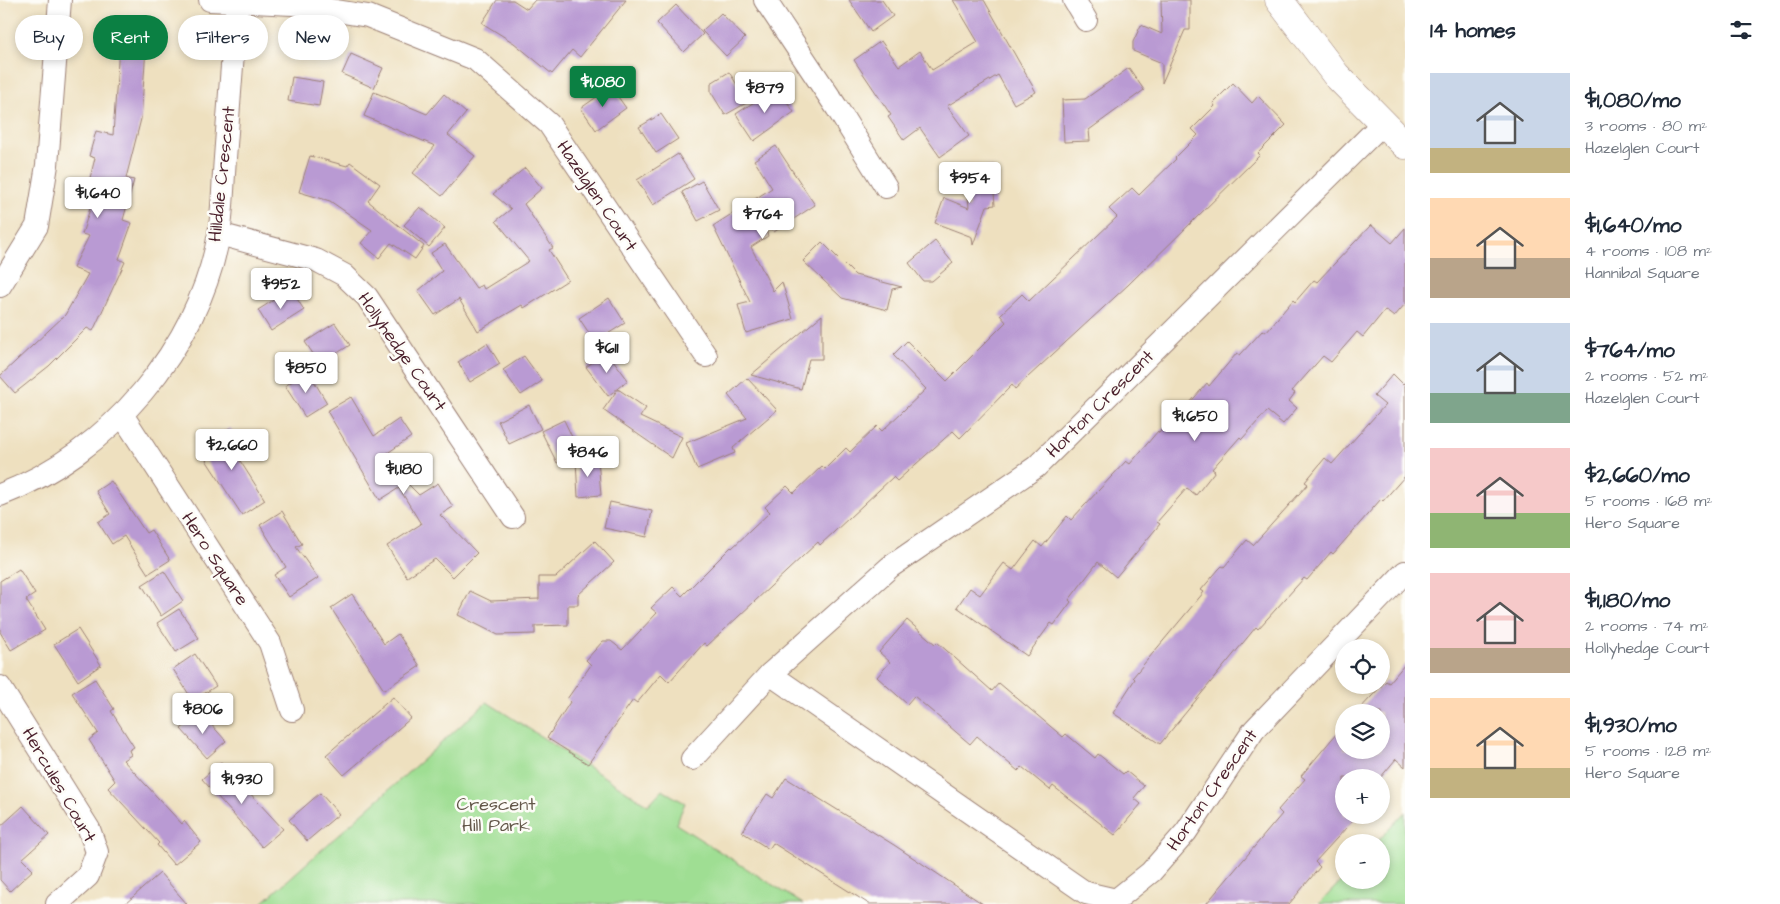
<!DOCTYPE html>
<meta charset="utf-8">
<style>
:root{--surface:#fff;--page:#f6f6f7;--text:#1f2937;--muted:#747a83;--accent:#0b8043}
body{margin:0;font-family:"Architects Daughter",sans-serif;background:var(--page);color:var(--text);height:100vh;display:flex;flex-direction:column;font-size:19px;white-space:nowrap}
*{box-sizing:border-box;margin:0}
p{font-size:16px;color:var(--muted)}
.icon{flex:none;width:28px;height:28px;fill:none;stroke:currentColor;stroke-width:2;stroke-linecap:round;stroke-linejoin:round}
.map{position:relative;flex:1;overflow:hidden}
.side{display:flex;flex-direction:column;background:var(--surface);width:375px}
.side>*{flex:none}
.banner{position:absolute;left:15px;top:15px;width:475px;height:45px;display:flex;gap:10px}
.buttons{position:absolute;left:1335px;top:639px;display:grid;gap:10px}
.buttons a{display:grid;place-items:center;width:55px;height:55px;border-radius:50%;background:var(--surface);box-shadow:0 2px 8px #0003;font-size:25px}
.price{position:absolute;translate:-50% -42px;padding:0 11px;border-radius:5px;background:#fff;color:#222;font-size:16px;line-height:32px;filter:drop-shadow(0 1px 2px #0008)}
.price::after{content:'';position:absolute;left:50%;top:30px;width:15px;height:11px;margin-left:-8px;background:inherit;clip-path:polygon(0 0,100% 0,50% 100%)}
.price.selected{background:var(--accent);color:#fff}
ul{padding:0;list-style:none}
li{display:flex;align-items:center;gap:15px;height:125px;padding:0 25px}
li span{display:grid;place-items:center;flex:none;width:140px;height:100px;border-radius:0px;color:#555}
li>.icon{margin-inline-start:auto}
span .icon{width:60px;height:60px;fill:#fffc;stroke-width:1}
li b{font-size:21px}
h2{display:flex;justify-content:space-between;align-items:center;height:60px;padding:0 25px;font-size:21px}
.tag{padding:0 18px;border-radius:22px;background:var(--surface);box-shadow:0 2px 8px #0003;font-size:18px;line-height:45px}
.tag.selected{background:var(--accent);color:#fff}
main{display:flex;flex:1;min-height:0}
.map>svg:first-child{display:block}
.green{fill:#9fde93;stroke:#747e5f}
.building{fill:#b99ad3}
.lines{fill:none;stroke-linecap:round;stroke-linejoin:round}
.minor-casing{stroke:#9c8075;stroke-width:24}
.tertiary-casing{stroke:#9c8075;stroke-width:29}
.minor{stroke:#fff;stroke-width:22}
.tertiary{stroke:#fff;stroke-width:28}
.labels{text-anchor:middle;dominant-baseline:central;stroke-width:5;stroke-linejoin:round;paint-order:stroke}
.street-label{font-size:18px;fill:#4a1f2b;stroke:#fdfcf7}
.park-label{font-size:18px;fill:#64584a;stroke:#fdfcf7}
</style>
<main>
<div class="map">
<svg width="1405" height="904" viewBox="0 0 1405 904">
<rect width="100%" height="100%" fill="#fdfcf7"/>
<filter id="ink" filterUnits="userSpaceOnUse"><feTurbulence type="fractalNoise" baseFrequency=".02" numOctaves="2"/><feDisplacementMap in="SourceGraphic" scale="10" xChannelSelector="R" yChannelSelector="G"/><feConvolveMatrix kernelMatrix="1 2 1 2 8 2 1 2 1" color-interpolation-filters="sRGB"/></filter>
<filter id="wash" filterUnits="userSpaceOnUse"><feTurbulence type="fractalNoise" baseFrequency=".0096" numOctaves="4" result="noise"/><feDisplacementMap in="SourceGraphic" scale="20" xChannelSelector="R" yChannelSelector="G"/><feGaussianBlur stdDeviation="1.12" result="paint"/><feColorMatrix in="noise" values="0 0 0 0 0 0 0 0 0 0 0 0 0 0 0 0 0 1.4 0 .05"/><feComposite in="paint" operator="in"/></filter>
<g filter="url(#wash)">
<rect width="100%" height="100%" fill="#eee0bf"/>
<!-- green -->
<g class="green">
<path d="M487,702L648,805L662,790L685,803L676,824L803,904H261Z"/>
<path d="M1405,812V904H1319L1344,878V880H1381V842H1377Z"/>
</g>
<g id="blocks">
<!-- building -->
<g class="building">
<path d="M497,0H513L527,9L535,0H626L580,57L572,50L552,74L514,43L482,23Z"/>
<path d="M849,0H882L893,16L871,32Z"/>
<path d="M953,0H984L1036,92L1014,104L998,75L947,106L969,136L940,157L920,128L904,140L888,117L891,115L854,60L881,41L899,66L920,51L932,70L978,42Z"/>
<path d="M1161,0H1190V30H1185L1162,83V63L1133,51V42L1141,25L1162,34Z"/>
<path d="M676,5L703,34L684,52L657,23Z"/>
<path d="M721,13L745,38L726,56L702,31Z"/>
<path d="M120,32L147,34L141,119L126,178L134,180L123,220L132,223L119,259L125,262L93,331L87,328L49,366L15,393L0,376L65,315L88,274L73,268L89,236L82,234L94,196L86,194L95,158L89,156L96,131L113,135Z"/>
<path d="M351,54L383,68L374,88L342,74Z"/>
<path d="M1129,68L1144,90L1089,130L1090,141L1064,142L1062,100L1085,99Z"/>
<path d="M729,72L748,102L725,115L711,92V83Z"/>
<path d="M292,77L323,82L319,106L288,101Z"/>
<path d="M1233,83L1252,103L1258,96L1286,125L1258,153L1260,155L1128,285L1015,389L1012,385L960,438L953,431L897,481L893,477L820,545L818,542L707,646L704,643L669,682L661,674L637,703L633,700L588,764L547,738L570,702L567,699L591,665L586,660L603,641H611L622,650L657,613L651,608L673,587L682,596L731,547L732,548L770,512L765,507L787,486L794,493L822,466L825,469L846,448L850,452L877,426L882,431L926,389L893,355L907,341L947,381L1006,322L1000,315L1022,294L1029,301L1117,217L1109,209L1132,188L1139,195L1176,159L1175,158L1198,135L1192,129L1215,106L1213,103Z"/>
<path d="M611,87L626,108L596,130L581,108Z"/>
<path d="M777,87L794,112L754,141L736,114Z"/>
<path d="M374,92L427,114L444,94L466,113L448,135L475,156L442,196L413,173L435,146L364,116Z"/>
<path d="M661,114L678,139L656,153L639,127Z"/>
<path d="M776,146L815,205L774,232L764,223L768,236L751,247L773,291L782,282L793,319L746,333L738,305L750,302L713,226L772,188L754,160Z"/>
<path d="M678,154L694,179L653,205L637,180Z"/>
<path d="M310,156L347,166L350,162L380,184L368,201L424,246L415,259L391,243L379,258L361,243L372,230L330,201L299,192Z"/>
<path d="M992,167L995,205L987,206L973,245L972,237L935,223L944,198L969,208L966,169Z"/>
<path d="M525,168L542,188L524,204L553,248L549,250L568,280L524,308L522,305L478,331L459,299L435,315L418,291L442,271L431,253L445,244L476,288L482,285L484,289L529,261L496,221L511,209L493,194Z"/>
<path d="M702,181L719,210L698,221L682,192Z"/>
<path d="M420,207L445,228L429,247L404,225Z"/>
<path d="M1371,225L1392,243L1405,228V304L1394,317L1385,310L1363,337L1357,332L1331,362L1323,356L1292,391L1295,393L1289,401L1297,408L1283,424L1267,411L1242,439L1240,437L1212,469L1215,471L1196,495L1187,488L1157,522L1160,524L1116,577L1098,562L1069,600L1071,602L1054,625L1051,623L1027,656L957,607L970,588L980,595L1004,563L1013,570L1035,541L1042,547L1067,516L1071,520L1126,461L1130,464L1158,431L1159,433L1180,409L1183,411L1207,383L1209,386L1237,353L1240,355L1263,330L1266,332L1293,300L1295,302L1314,280L1317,282Z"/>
<path d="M935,241L953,263L932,281H923L909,263Z"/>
<path d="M822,242L855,275L902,287L892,289L887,310L842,298L803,261Z"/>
<path d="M291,289L304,310L271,331L258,310Z"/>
<path d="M609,298L625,323L595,342L579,318Z"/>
<path d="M822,315V359H809L801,389L751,375Z"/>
<path d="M335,323L350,345L320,364L305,342Z"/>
<path d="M487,343L500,364L470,382L458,362Z"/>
<path d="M607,352L628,380L608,396L586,367Z"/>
<path d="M524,356L542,381L521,395L503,370Z"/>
<path d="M308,371L327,403L305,417L285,386Z"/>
<path d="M1393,374L1403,384L1405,382V476L1383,501L1381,499L1333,554L1331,552L1307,580L1304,578L1258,629L1256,627L1160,744L1113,713L1135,679L1133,677L1204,592L1201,590L1219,569L1222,566L1224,567L1247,540L1253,545L1308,484L1305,482L1325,458L1332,464L1385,405L1374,396Z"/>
<path d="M747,378L777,410L733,448L735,453L697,469L686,443L747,418L728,395Z"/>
<path d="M618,389L646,408L640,417L682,437L672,458L603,410Z"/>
<path d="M351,397L374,436L399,419L411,437L383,456L399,482L403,479L419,495L438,483L453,507L440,515L477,553L453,577L435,559L407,577L387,546L421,524L399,488L380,500L327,411Z"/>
<path d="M529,405L541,429L509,444L498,421Z"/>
<path d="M564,420L579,452L557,463L541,431Z"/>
<path d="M230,428L245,451L237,456L265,500L242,515L206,460L207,459L200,447Z"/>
<path d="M598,459L601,495L578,497L576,460Z"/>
<path d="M111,481L146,533L151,530L170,560L148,574L124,536L112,544L98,522L110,514L96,491Z"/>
<path d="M610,502L652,511L647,537L604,528Z"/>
<path d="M282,511L302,544L296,547L318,578L289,597L274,575L286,567L260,525Z"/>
<path d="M595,541L614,562L578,595V605H568V625L535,626V634L498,635L458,615L470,591L491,601L539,599V577H556Z"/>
<path d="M19,569L35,594L26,600L45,630L11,650L0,632V581Z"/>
<path d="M164,571L183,601L161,616L142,585Z"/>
<path d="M352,594L384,644L398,634L420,666L384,690L331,608Z"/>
<path d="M179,609L199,638L176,652L157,623Z"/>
<path d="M907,620L935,644L937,642L992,691L999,683L1063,737L1066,734L1095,758L1098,754L1123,774L1126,771L1144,786L1134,798L1141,804L1115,835L1053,786L1050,790L1022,767L1018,771L977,736L970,744L914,696L907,704L877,677L890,662L879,652Z"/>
<path d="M78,629L101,665L78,681L54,644Z"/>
<path d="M195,654L216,686L193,701L173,669Z"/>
<path d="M1405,664V767L1396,759L1380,778H1344V815H1358L1315,862L1320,867L1289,904H1206L1282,814L1278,810L1305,779L1301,776L1337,733L1338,734L1344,728V750H1381V712H1357L1386,681L1389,683Z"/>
<path d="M95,679L114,709L111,711L134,747L129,750L131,755L123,760L182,824L184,821L201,842L174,865L157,845L159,843L108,788L115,781L89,740L98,733L72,693Z"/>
<path d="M393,697L411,718L344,775L326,755Z"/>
<path d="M200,712L226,741L207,758L181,729Z"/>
<path d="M221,762L283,829L262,847L202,779Z"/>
<path d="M786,778L894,845L983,904H869L773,843L769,849L742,832L767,794L773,798Z"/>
<path d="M320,793L339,814L307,841L289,820Z"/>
<path d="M23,806L49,835L22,859L33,870L10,891L0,880V827Z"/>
<path d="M160,873L187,904H125Z"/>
</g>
</g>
</g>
<g filter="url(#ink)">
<use href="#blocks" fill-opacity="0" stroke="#9c8075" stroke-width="1"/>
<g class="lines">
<!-- minor casing -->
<g class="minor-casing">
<g id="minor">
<path d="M210,0L292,4L368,16L475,59L549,124L706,356"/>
<path d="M765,0L837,108L886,187"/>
<path d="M1074,0L1086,20"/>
<path d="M219,234L316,260L344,275L367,297L513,517"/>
<path d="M0,286L37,226L47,165L60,0"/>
<path d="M123,416L270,643L292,710"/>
<path d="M0,495C108,454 199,348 219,234C223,209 223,183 225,158C229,106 233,53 237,0"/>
<path d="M770,674L1086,893L1116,900L1151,872L1186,832L1254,730L1405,572"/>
<path d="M0,687L89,829L97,852L88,876L57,904"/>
<path d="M692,759L770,674L890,567L1036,467L1382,124"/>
</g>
</g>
<!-- tertiary casing -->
<g class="tertiary-casing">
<path id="tertiary" d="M1279,0L1336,75L1405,145"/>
</g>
<!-- minor -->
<use href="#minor" class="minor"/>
<!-- tertiary -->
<use href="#tertiary" class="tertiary"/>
</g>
</g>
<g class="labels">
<!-- street labels -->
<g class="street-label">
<text transform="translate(222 174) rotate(-84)">Hilldale Crescent</text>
<text transform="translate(597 196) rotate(56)">Hazelglen Court</text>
<text transform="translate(402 352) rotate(55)">Hollyhedge Court</text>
<text transform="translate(1100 404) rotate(-45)">Horton Crescent</text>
<text transform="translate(215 559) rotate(57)">Hero Square</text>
<text transform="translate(59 785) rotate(60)">Hercules Court</text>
<text transform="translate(1212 790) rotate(-55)">Horton Crescent</text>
</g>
<!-- park labels -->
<g class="park-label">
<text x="496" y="804">Crescent<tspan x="496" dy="21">Hill Park</tspan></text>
</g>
</g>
</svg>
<div class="buttons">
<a><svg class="icon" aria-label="locate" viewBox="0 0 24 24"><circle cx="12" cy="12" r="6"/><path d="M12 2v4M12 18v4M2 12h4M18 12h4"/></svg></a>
<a><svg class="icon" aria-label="layers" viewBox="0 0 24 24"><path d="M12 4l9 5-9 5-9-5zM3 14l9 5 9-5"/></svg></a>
<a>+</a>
<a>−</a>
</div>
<b class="price selected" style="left:603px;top:108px">$1,080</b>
<b class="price" style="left:765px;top:114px">$879</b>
<b class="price" style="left:970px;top:204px">$954</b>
<b class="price" style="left:98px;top:219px">$1,640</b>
<b class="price" style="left:763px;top:240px">$764</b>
<b class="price" style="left:281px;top:310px">$952</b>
<b class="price" style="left:607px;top:374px">$611</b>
<b class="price" style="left:306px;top:394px">$850</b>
<b class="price" style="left:1195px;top:442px">$1,650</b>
<b class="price" style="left:232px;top:471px">$2,660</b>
<b class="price" style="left:588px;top:478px">$846</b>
<b class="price" style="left:404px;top:495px">$1,180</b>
<b class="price" style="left:203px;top:735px">$806</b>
<b class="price" style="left:242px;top:805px">$1,930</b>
<div class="banner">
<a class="tag">Buy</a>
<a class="tag selected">Rent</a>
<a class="tag">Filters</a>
<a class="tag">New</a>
</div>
</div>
<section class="side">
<h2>14 homes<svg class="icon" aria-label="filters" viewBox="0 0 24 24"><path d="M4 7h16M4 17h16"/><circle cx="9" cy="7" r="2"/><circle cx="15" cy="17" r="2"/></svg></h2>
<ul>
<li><span style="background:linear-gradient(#c9d6e8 75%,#c2b280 0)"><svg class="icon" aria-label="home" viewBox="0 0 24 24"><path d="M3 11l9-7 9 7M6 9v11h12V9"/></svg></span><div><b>$1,080/mo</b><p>3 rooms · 80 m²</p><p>Hazelglen Court</p></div></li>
<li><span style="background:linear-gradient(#ffd9b3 60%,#b9a48a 0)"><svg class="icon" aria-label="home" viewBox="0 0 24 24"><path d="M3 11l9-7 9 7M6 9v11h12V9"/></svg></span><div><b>$1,640/mo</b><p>4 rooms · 108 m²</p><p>Hannibal Square</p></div></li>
<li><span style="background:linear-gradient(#c9d6e8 70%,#7fa58c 0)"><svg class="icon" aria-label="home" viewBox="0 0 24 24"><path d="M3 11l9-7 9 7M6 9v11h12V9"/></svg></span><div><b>$764/mo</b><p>2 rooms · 52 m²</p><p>Hazelglen Court</p></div></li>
<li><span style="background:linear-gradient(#f6c9c9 65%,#8fb573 0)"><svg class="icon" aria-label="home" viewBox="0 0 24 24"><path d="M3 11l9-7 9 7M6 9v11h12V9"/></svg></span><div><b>$2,660/mo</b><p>5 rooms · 168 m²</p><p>Hero Square</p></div></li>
<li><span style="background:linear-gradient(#f6c9c9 75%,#b9a48a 0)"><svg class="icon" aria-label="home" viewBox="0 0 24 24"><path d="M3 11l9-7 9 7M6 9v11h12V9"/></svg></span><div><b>$1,180/mo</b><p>2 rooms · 74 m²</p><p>Hollyhedge Court</p></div></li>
<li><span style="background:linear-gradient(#ffd9b3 70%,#c2b280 0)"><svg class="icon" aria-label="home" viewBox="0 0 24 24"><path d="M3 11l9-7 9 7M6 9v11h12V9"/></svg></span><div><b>$1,930/mo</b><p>5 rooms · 128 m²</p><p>Hero Square</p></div></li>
</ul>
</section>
</main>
